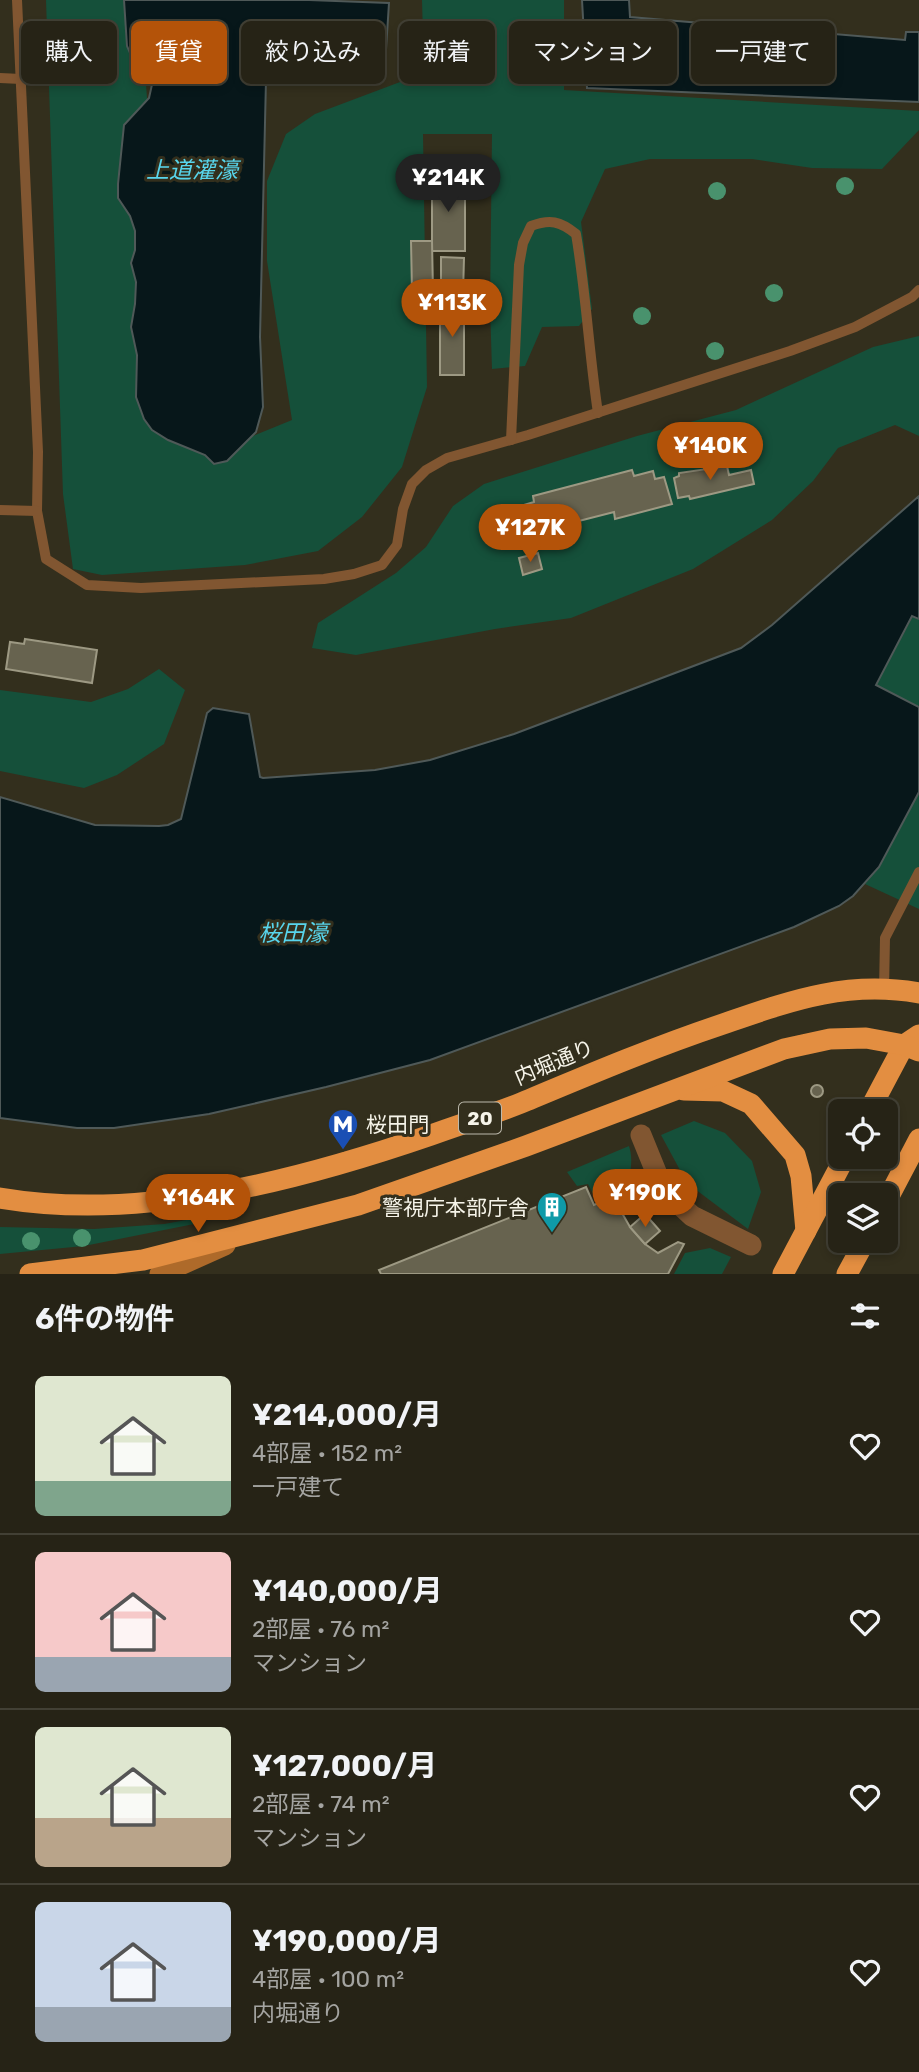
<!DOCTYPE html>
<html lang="ja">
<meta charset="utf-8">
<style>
:root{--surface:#262316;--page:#2e2b1f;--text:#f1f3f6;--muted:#a4a4a1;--line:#424035;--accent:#b45309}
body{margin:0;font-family:Rubik,"Noto Sans JP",sans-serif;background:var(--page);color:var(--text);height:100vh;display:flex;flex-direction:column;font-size:26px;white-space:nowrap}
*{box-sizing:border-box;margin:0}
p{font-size:23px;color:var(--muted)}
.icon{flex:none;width:38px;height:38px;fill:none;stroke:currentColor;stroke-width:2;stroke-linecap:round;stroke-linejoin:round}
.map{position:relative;height:1274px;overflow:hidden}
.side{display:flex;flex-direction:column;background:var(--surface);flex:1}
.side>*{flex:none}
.hud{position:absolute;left:21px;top:21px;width:878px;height:63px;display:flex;gap:14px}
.controls{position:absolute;left:828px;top:1099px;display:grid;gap:14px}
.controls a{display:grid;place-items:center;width:70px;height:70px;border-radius:10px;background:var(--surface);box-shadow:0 4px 10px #0003,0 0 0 2px var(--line);font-size:35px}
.price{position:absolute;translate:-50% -60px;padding:0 16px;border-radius:24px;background:var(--accent);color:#fff;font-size:23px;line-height:46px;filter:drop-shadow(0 2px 4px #0008)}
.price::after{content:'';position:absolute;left:50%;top:42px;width:21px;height:16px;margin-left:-10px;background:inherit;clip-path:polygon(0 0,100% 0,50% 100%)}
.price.on{background:#222;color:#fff}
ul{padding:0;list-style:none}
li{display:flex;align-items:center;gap:21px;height:175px;padding:0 35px}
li+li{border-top:2px solid var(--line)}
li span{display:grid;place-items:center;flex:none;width:196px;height:140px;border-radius:10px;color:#555}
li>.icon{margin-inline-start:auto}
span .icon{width:84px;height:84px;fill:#fffc;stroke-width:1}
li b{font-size:30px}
h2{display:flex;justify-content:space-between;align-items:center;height:84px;padding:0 35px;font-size:30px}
.chip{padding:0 24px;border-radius:10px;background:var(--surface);box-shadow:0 4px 10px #0003,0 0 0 2px var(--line);font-size:24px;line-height:63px}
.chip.on{background:var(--accent);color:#fff}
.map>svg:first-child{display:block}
.green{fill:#15503a}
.water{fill:#07171a;stroke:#4f5958;stroke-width:2}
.building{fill:#67634f;stroke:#9d9983;stroke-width:2}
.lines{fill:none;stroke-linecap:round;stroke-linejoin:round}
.lane{stroke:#815631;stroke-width:10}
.street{stroke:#815631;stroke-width:21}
.secondary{stroke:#ae6a2a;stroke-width:21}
.highway{stroke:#e38e41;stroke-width:21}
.tree{fill:#49926d}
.labels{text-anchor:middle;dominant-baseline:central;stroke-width:6;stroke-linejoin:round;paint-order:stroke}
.shield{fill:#332f1d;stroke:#bcb9ac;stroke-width:2}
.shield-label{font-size:19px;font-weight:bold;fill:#f6f4e9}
.street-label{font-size:21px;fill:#f6f4e9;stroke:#332f1d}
.poi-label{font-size:21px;fill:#f6f4e9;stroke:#332f1d;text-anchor:start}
.water-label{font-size:23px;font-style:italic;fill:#58d5ec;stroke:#332f1d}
</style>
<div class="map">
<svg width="919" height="1274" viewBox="0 0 919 1274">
<rect width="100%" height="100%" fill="#332f1d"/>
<!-- green -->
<g class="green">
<path d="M46,0H140L151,154L233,444L292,420L267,261V181L286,134L315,114L424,73L422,0H564V90L919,111V130L882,169L812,168L752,159H650L605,169L581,222L592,309L579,326L542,327L525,366L492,369L490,307L492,134H423L427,387L402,467L362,517L318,551L245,565L102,575L73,569L63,494Z"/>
<path d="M919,336V436L895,425L838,448L813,481L772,520L693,569L571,618L495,629L356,655L312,648L318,623L396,573L426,547L453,506L484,484L637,436L736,410L873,347Z"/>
<path d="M913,616L919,619V707L876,685Z"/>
<path d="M159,669L185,690L164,744L117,775L84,788L0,771V690L91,702L128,689Z"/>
<path d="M919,792V909L865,884L879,867Z"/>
<path d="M694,1121L725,1133L752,1161L761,1192L748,1229L687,1183L661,1135Z"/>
<path d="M629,1146C634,1161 629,1171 630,1185L596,1200L588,1184L577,1186L567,1172Z"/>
<path d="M198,1218L199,1223L84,1246L0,1254V1227L94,1229L164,1224Z"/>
<path d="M710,1248L731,1257L722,1274H674L685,1253Z"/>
</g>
<!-- water -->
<g class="water">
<path d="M124,0H309L389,3L385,65L275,70L266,80L260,337L263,407L256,432L227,461L214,464L205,455L168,440L152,430L144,419L136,397L137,355L131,327L135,304L136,282L131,263L135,250V231L130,216L118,198V184L124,125L149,98L153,80L130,53L127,46Z"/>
<path d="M582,0H629L630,17L905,40L906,32H919V102L587,88Z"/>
<path d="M919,496V619L912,616L876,685L919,707V792L879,867L853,896L839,906L794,927L430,1060L326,1087L209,1114L114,1128H77L0,1118V797L95,825L159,826L168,825L181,819L207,713L213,708L249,714L260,777L263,778L375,770L430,760L514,734L741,648L772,625Z"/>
</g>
<!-- building -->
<g class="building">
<rect x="432" y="177" width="33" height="74"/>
<path d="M411,241H432L433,292H412Z"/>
<path d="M441,257L464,258L463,294L441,293Z"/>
<rect x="440" y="303" width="24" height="72"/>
<path d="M727,466L729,475L751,470L754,484L690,499L689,496L678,498L674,478L679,476V473Z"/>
<path d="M632,470L634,476L653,471L655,479L664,477L672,504L615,519L614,512L571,523L569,512L546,518L549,529L531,533L524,505L534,502L533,496Z"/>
<path d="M538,553L542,569L523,575L519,558Z"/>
<path d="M25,639L97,650L92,683L6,669L10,642L24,644Z"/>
<circle cx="817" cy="1091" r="6"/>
<path d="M586,1187L594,1205L633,1189L635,1195L622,1213L630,1227L645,1244L658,1253L678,1242L684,1244L668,1274H381L379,1270Z"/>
<path d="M645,1214L660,1231L645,1244L630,1227Z"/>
</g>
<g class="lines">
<!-- lane -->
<g class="lane">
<path d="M17,0L38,452L37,511L46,559L87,585L141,588L324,579L354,574L382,565L397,545L403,509L412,484L426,470L447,458L528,435L790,351L855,327L912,297L919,290"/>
<path d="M0,78L21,79"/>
<path d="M511,440L519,265L523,243L531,226C550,219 560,221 576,234C586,293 589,353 598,413"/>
<path d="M0,510L37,511"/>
<path d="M884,990L885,938L919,872"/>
</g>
<!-- street -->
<path class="street" d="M641,1135L663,1189L692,1216L751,1245"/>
<!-- secondary -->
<path class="secondary" d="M160,1274L225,1245"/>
<!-- highway -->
<g class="highway">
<path d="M684,1090L723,1091L751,1104L795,1155L801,1176L806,1231"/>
<path d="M869,1111L904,1045L919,1035"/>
<path d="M0,1198C142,1222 297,1181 431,1135C461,1124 491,1115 521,1103C588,1075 654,1047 723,1024C790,1001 846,980 919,993"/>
<path d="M886,1202L919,1139"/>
<path d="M30,1274L143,1260L358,1205L526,1146L784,1049L830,1039L866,1038L904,1045L919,1051"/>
<path d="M783,1274L845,1157"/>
<path d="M847,1274L865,1241"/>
</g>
</g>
<!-- trees -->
<g class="tree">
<circle cx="845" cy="186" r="9"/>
<circle cx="717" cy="191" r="9"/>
<circle cx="774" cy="293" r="9"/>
<circle cx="642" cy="316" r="9"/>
<circle cx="715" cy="351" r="9"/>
<circle cx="82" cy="1238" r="9"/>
<circle cx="31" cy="1241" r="9"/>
</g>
<!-- icons -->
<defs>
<g id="metro-pin" transform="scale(1.575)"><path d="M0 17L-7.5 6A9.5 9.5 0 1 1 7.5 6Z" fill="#1a4fb4" stroke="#332f1d"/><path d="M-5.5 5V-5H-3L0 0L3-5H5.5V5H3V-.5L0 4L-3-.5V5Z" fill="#fff"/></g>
<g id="building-pin" transform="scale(1.575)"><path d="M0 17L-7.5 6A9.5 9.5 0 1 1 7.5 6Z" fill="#0f9aa8" stroke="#332f1d"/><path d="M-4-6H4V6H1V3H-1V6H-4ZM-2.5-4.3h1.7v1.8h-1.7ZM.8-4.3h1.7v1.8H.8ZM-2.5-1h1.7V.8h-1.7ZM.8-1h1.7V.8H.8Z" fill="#fff"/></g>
</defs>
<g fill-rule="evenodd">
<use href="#metro-pin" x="343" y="1124"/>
<use href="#building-pin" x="552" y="1207"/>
</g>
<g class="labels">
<!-- shield labels -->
<rect class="shield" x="459" y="1102.5" width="42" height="31" rx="5"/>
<g class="shield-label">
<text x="480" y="1118">20</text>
</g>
<!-- street labels -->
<g class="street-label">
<text transform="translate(554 1062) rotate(-23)">内堀通り</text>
</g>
<!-- poi labels -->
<g class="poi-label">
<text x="366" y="1124">桜田門</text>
<text x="529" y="1207" text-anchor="end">警視庁本部庁舎</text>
</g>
<!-- water labels -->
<g class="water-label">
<text x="192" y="170">上道灌濠</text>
<text x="293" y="933">桜田濠</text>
</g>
</g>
</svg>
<div class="controls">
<a><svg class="icon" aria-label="locate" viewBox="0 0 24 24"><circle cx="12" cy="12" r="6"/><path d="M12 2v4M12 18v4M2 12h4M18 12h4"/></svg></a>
<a><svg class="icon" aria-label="layers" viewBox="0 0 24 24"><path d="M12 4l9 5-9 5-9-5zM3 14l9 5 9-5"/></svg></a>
</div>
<b class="price on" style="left:448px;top:214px">¥214K</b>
<b class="price" style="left:452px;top:339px">¥113K</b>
<b class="price" style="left:710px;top:482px">¥140K</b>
<b class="price" style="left:530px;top:564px">¥127K</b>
<b class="price" style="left:645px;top:1229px">¥190K</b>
<b class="price" style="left:198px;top:1234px">¥164K</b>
<div class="hud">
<a class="chip">購入</a>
<a class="chip on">賃貸</a>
<a class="chip">絞り込み</a>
<a class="chip">新着</a>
<a class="chip">マンション</a>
<a class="chip">一戸建て</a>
</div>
</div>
<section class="side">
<h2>6件の物件<svg class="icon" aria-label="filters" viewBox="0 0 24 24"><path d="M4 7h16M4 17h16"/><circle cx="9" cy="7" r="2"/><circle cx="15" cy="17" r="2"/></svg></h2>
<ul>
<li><span style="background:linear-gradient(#dfe7d0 75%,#7fa58c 0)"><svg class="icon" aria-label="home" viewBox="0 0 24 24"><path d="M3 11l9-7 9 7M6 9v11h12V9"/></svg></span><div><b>¥214,000/月</b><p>4部屋 · 152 m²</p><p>一戸建て</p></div><svg class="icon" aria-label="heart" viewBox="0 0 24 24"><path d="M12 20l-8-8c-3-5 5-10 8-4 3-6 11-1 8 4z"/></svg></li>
<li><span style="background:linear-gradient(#f6c9c9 75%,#9aa5b1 0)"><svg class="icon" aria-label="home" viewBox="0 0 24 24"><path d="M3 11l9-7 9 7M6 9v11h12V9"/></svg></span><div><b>¥140,000/月</b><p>2部屋 · 76 m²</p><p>マンション</p></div><svg class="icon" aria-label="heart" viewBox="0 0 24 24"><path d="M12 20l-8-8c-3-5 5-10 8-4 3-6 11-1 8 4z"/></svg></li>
<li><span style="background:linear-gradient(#dfe7d0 65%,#b9a48a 0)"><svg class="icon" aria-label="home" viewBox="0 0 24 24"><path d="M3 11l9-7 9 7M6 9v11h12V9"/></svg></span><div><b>¥127,000/月</b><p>2部屋 · 74 m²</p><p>マンション</p></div><svg class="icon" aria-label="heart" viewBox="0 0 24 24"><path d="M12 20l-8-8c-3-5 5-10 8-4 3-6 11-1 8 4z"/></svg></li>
<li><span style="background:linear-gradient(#c9d6e8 75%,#9aa5b1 0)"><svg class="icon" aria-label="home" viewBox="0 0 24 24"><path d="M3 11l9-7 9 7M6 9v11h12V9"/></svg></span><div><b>¥190,000/月</b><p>4部屋 · 100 m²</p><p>内堀通り</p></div><svg class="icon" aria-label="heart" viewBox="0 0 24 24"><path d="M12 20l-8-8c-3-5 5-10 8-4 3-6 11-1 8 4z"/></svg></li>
</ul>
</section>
